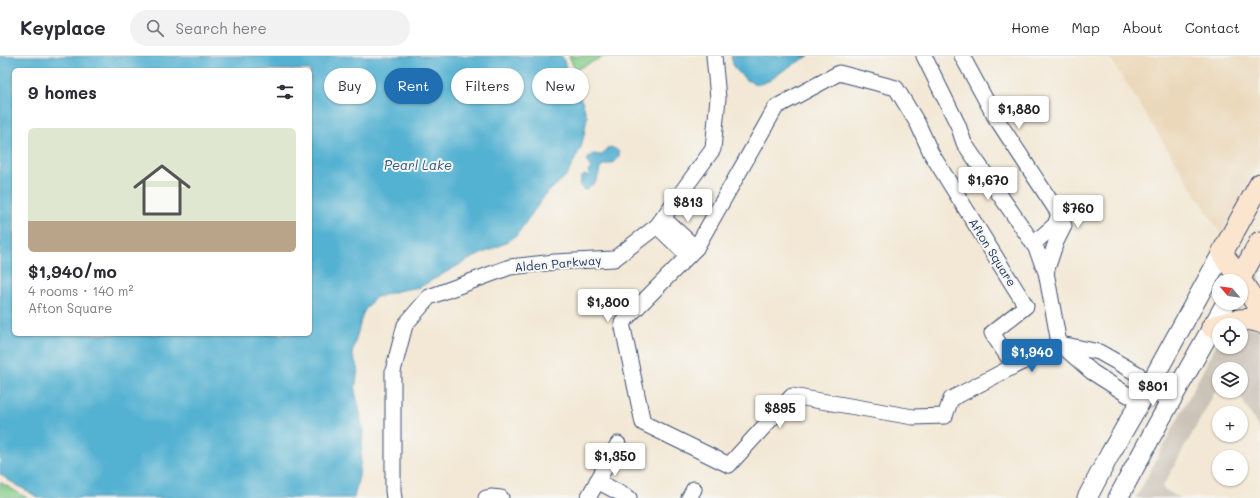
<!DOCTYPE html>
<meta charset="utf-8">
<style>
:root{--surface:#fff;--page:#f2f2f3;--text:#2b2b33;--muted:#7c7c81;--line:#e1e1e2;--accent:#1f6fb2}
body{margin:0;font-family:Mali,sans-serif;background:var(--page);color:var(--text);height:100vh;display:flex;flex-direction:column;font-size:15px;white-space:nowrap}
*{box-sizing:border-box;margin:0}
p{font-size:13px;color:var(--muted)}
.icon{flex:none;width:22px;height:22px;fill:none;stroke:currentColor;stroke-width:2;stroke-linecap:round;stroke-linejoin:round}
.map{position:relative;flex:1;overflow:hidden}
.details{position:absolute;left:12px;top:12px;width:300px;height:268px;display:flex;flex-direction:column;background:var(--surface);border-radius:6px;box-shadow:0 1px 3px #0004}
.details>*{flex:none}
.banner{position:absolute;left:324px;top:12px;width:380px;height:36px;display:flex;gap:8px}
.needle{width:26px;rotate:298deg}
.buttons{position:absolute;left:1212px;top:218px;display:grid;gap:8px}
.buttons a{display:grid;place-items:center;width:36px;height:36px;border-radius:50%;background:var(--surface);box-shadow:0 1px 3px #0004;font-size:20px}
.price{position:absolute;translate:-50% -34px;padding:0 9px;border-radius:4px;background:#fff;color:#222;font-size:13px;line-height:26px;filter:drop-shadow(0 1px 2px #0008)}
.price::after{content:'';position:absolute;left:50%;top:24px;width:12px;height:9px;margin-left:-6px;background:inherit;clip-path:polygon(0 0,100% 0,50% 100%)}
.price.active{background:var(--accent);color:#fff}
ul{padding:0;list-style:none}
li{display:grid;align-content:center;gap:8px;height:212px;padding:0 16px}
li span{display:grid;place-items:center;height:124px;border-radius:6px;color:#555}
li>.icon{margin-inline-start:auto}
span .icon{width:72px;height:72px;fill:#fffc;stroke-width:1}
li b{font-size:17px}
h2{display:flex;justify-content:space-between;align-items:center;height:48px;padding:0 16px;font-size:17px}
.chip{padding:0 14px;border-radius:18px;background:var(--surface);box-shadow:0 1px 3px #0004;font-size:14px;line-height:36px}
.chip.active{background:var(--accent);color:#fff}
header{display:flex;align-items:center;gap:24px;box-sizing:border-box;height:56px;padding:0 20px;background:var(--surface);border-bottom:1px solid var(--line)}
header strong{font-size:19px}
nav{display:flex;gap:22px;margin-inline-start:auto;font-size:14px}
.search{width:280px;height:36px;background:var(--page);display:flex;align-items:center;gap:10px;box-sizing:border-box;padding:0 14px;border-radius:22px;color:var(--muted);font-size:15px}
.map>svg:first-child{display:block}
.built{fill:#ebd8ba}
.industrial{fill:#cbc3b8}
.green{fill:#85cc87;stroke:#507e72}
.water{fill:#52b1d1;stroke:#367098;fill-rule:evenodd}
.lines{fill:none;stroke-linecap:round;stroke-linejoin:round}
.minor-casing{stroke:#3b4b70;stroke-width:17}
.tertiary-casing{stroke:#3b4b70;stroke-width:21}
.secondary-casing{stroke:#3b4b70;stroke-width:23}
.minor{stroke:#fff;stroke-width:15}
.tertiary{stroke:#fff;stroke-width:19}
.secondary{stroke:#fce5cf;stroke-width:21}
.labels{text-anchor:middle;dominant-baseline:central;stroke-width:4;stroke-linejoin:round;paint-order:stroke}
.street-label{font-size:12px;fill:#1b2f5e;stroke:#f6f6f2}
.water-label{font-size:13px;font-style:italic;fill:#2c5680;stroke:#f6f6f2}
</style>
<header>
<strong>Keyplace</strong>
<div class="search"><svg class="icon" aria-label="search" viewBox="0 0 24 24"><circle cx="10" cy="10" r="6"/><path d="M15 15l6 6"/></svg>Search here</div>
<nav><a>Home</a><a>Map</a><a>About</a><a>Contact</a></nav>
</header>
<div class="map">
<svg width="1260" height="442" viewBox="0 0 1260 442">
<rect width="100%" height="100%" fill="#f6f6f2"/>
<filter id="ink" filterUnits="userSpaceOnUse"><feTurbulence type="fractalNoise" baseFrequency=".025" numOctaves="2"/><feDisplacementMap in="SourceGraphic" scale="8" xChannelSelector="R" yChannelSelector="G"/><feConvolveMatrix kernelMatrix="1 2 1 2 8 2 1 2 1" color-interpolation-filters="sRGB"/></filter>
<filter id="wash" filterUnits="userSpaceOnUse"><feTurbulence type="fractalNoise" baseFrequency=".012" numOctaves="4" result="noise"/><feDisplacementMap in="SourceGraphic" scale="16" xChannelSelector="R" yChannelSelector="G"/><feGaussianBlur stdDeviation="0.9" result="paint"/><feColorMatrix in="noise" values="0 0 0 0 0 0 0 0 0 0 0 0 0 0 0 0 0 1.4 0 .05"/><feComposite in="paint" operator="in"/></filter>
<g filter="url(#wash)">
<rect width="100%" height="100%" fill="#f3e8d5"/>
<!-- built -->
<path class="built" d="M1109,0H1260V106L1221,178Z"/>
<!-- industrial -->
<g class="industrial">
<path d="M1255,216L1260,219V240L1250,225Z"/>
<path d="M1241,270L1260,273V374L1237,335H1241V313H1219V329L1162,432L1180,442H1136L1219,284V291H1241Z"/>
</g>
<!-- green -->
<g class="green">
<path d="M569,0H605L575,14Z"/>
<path d="M0,426L27,442H0Z"/>
</g>
<!-- water -->
<g class="water">
<path d="M0,0H562L576,36L582,45L587,61L584,79L581,91L567,119L546,138L516,180L503,188L466,205L420,231L397,235L374,242L363,257L352,298L358,312L355,335L360,356L363,376L359,420L354,442H39L8,424L0,418ZM14,14H310V278H14Z"/>
<path d="M731,0H809L787,12L769,25L757,29L745,23L734,12Z"/>
<path d="M611,91L619,95V101L615,106L601,110C598,117 599,127 591,129C588,134 584,136 580,130L581,122L584,119L587,120L589,118L588,115L591,112L587,106L588,102L593,98L602,99L607,93Z"/>
</g>
</g>
<g filter="url(#ink)">
<g class="lines">
<!-- minor casing -->
<g class="minor-casing">
<g id="minor">
<path d="M924,0L958,69L964,87L1035,190L1046,216L1059,287L1092,316L1128,339L1147,334"/>
<path d="M962,0L994,59L1059,158L1064,170L1056,186L1046,216"/>
<path d="M663,162L696,192"/>
<path d="M657,170L688,200"/>
<path d="M1033,188L1055,169L1059,158"/>
<path d="M1061,288L1099,296L1138,318L1147,334L1170,345"/>
<path d="M1014,310L992,277L1026,250L931,97L918,68L896,32L839,17L776,51L696,192L622,267L643,367L729,409L792,340L913,361L945,360L951,343L1014,310L1038,299L1059,287"/>
<path d="M597,425L629,442"/>
<path d="M394,442L393,435V315L405,269L429,241L510,211L555,206L614,203L657,170L713,93L718,42L714,0"/>
<path d="M486,442L491,441L501,442"/>
<path d="M588,442L618,388"/>
<path d="M689,442L694,433"/>
</g>
</g>
<!-- tertiary casing -->
<g class="tertiary-casing">
<g id="tertiary">
<path d="M1087,442L1110,398L1147,334L1222,197"/>
<path d="M1118,442L1160,364L1226,247"/>
</g>
</g>
<!-- secondary casing -->
<g class="secondary-casing">
<g id="secondary">
<path d="M1260,128L1222,197L1260,253"/>
<path d="M1240,222L1260,186"/>
<path d="M1212,271C1229,266 1243,260 1260,266"/>
</g>
</g>
<!-- minor -->
<use href="#minor" class="minor"/>
<!-- tertiary -->
<use href="#tertiary" class="tertiary"/>
<!-- secondary -->
<use href="#secondary" class="secondary"/>
</g>
</g>
<g class="labels">
<!-- street labels -->
<g class="street-label">
<text transform="translate(993 196) rotate(58)">Afton Square</text>
<text transform="translate(558 207) rotate(-5)">Alden Parkway</text>
</g>
<!-- water labels -->
<g class="water-label">
<text x="418" y="108">Pearl Lake</text>
</g>
</g>
</svg>
<div class="buttons">
<a><svg class="needle" viewBox="-14 -14 28 28"><path d="M0-13l5 13h-10z" fill="#e53935"/><path d="M0 13l5-13h-10z" fill="#7c7c81"/></svg></a>
<a><svg class="icon" aria-label="locate" viewBox="0 0 24 24"><circle cx="12" cy="12" r="6"/><path d="M12 2v4M12 18v4M2 12h4M18 12h4"/></svg></a>
<a><svg class="icon" aria-label="layers" viewBox="0 0 24 24"><path d="M12 4l9 5-9 5-9-5zM3 14l9 5 9-5"/></svg></a>
<a>+</a>
<a>−</a>
</div>
<b class="price" style="left:1019px;top:74px">$1,880</b>
<b class="price" style="left:988px;top:145px">$1,670</b>
<b class="price" style="left:688px;top:167px">$813</b>
<b class="price" style="left:1078px;top:173px">$760</b>
<b class="price" style="left:608px;top:267px">$1,800</b>
<b class="price active" style="left:1032px;top:317px">$1,940</b>
<b class="price" style="left:1153px;top:351px">$801</b>
<b class="price" style="left:780px;top:373px">$895</b>
<b class="price" style="left:615px;top:421px">$1,350</b>
<div class="banner">
<a class="chip">Buy</a>
<a class="chip active">Rent</a>
<a class="chip">Filters</a>
<a class="chip">New</a>
</div>
<section class="details">
<h2>9 homes<svg class="icon" aria-label="filters" viewBox="0 0 24 24"><path d="M4 7h16M4 17h16"/><circle cx="9" cy="7" r="2"/><circle cx="15" cy="17" r="2"/></svg></h2>
<ul>
<li><span style="background:linear-gradient(#dfe7d0 75%,#b9a48a 0)"><svg class="icon" aria-label="home" viewBox="0 0 24 24"><path d="M3 11l9-7 9 7M6 9v11h12V9"/></svg></span><div><b>$1,940/mo</b><p>4 rooms · 140 m²</p><p>Afton Square</p></div></li>
</ul>
</section>
</div>
